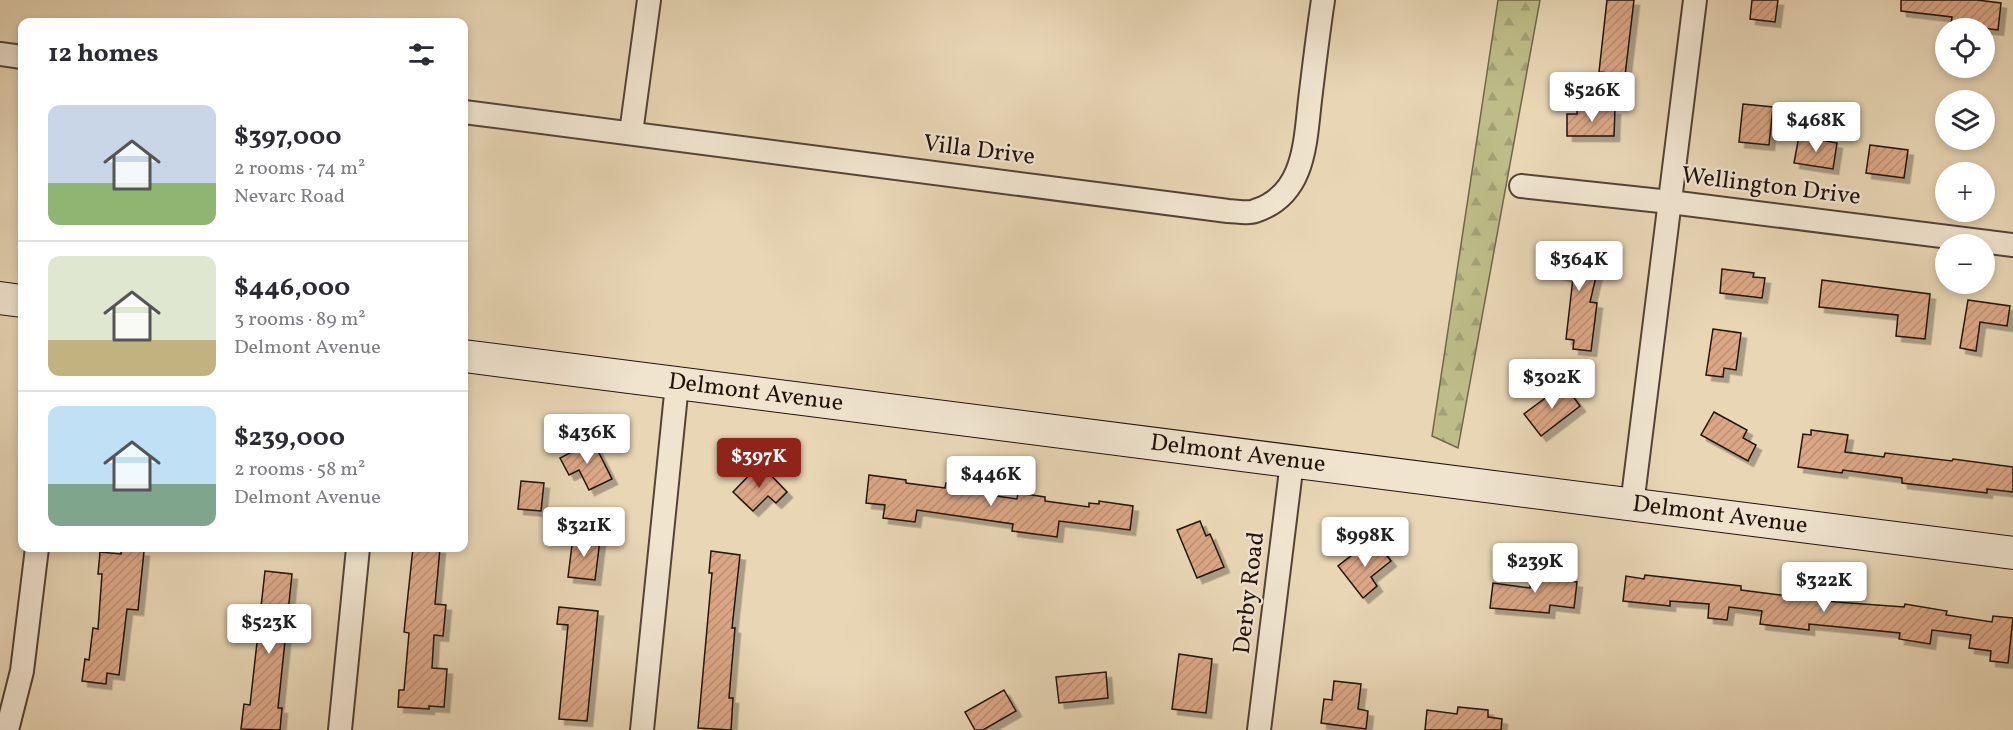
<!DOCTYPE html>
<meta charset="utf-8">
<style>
:root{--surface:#fff;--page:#f2f2f3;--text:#2b2b33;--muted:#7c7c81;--line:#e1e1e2;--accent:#8f2418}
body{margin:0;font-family:Vollkorn,serif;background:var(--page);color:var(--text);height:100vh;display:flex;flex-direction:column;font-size:22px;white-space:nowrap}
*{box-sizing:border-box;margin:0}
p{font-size:20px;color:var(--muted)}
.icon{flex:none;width:33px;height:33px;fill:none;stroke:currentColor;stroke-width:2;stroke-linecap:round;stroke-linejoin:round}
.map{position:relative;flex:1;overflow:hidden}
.sheet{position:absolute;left:18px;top:18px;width:450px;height:534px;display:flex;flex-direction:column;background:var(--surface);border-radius:12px;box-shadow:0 3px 9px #0003}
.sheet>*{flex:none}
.fabs{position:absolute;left:1935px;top:18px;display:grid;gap:12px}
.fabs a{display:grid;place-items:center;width:60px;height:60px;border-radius:50%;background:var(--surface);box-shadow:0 3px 9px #0003;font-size:30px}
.price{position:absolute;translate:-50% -51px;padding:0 14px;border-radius:6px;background:#fff;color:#222;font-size:20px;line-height:39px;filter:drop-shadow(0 2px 3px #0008)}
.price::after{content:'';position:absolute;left:50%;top:36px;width:18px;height:14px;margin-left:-9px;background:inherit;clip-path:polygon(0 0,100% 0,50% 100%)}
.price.current{background:var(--accent);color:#fff}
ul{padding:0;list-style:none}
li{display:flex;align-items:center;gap:18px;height:150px;padding:0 30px}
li+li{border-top:2px solid var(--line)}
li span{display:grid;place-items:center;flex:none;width:168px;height:120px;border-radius:12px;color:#555}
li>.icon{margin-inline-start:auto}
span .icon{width:72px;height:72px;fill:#fffc;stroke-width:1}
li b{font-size:26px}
h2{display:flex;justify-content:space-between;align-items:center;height:72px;padding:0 30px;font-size:26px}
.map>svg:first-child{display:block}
.forest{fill:url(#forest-firs);stroke:#706749;stroke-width:1.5}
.building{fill:url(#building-hatch);stroke:#22120a;stroke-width:1.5;filter:url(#shadow)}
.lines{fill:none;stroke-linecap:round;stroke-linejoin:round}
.street-casing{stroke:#544335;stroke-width:26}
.secondary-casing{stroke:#22120a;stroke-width:34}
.street{stroke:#f0e4cf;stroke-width:22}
.secondary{stroke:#f0e4cf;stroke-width:32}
.labels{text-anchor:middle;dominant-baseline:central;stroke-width:4.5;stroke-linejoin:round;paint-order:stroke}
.street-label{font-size:24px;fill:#22120a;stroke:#f0e4cf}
</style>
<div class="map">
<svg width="2013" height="730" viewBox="0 0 2013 730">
<defs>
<pattern id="forest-firs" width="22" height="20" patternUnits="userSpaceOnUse" patternTransform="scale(1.5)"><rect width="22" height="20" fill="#bebc88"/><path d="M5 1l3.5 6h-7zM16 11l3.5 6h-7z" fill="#a3a174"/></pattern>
<pattern id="building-hatch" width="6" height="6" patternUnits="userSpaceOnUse" patternTransform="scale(1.5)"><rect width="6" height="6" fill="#dba786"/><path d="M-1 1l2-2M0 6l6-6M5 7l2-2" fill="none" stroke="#bc8f72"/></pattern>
<filter id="shadow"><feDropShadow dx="5.5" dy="5.5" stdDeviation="0" flood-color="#0004"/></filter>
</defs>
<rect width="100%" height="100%" fill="#e8d6b5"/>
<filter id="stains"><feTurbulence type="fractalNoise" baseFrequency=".00333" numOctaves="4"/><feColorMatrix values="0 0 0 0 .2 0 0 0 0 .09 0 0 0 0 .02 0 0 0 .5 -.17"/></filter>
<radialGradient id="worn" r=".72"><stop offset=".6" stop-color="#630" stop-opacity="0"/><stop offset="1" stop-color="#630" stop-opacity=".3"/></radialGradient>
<!-- forest -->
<path class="forest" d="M1498,0H1540L1458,448L1432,436Z"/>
<!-- building -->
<g class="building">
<path d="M1607,0H1634L1624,84L1608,82L1609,73L1599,72Z"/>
<path d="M1752,0H1778L1775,22L1750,19Z"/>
<path d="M1901,0H1977L2001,3L1998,30L1951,24L1952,17L1901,11Z"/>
<path d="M1743,104L1773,107L1769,145L1739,142Z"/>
<path d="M1577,109H1615L1614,136H1567V114H1577Z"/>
<path d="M1799,136L1837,143L1833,169L1794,163Z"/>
<path d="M1870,145L1908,150L1904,178L1866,173Z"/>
<path d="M1553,245L1601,256L1590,302L1597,303L1591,351L1573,349L1574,340L1566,339L1573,278L1556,274L1557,268L1548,266Z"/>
<path d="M1722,269L1754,273L1753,277L1765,278L1762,298L1720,293Z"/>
<path d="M1822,280L1930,294L1925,339L1896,336L1898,315L1819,307Z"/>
<path d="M1968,300L2010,306L2007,326L1980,322L1976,351L1960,348Z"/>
<path d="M1713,329L1741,333L1736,370L1724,368L1723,377L1706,375Z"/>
<path d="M1564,384L1580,406L1541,436L1524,414Z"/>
<path d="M1714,412L1747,430L1743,438L1756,445L1748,461L1701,435Z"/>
<path d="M1811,430L1848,435L1845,452L1884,457L1885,453L1952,461L1953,459L2013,467V492L1987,489V493L1902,483V478L1843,470L1842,473L1798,467L1803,434L1811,435Z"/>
<path d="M593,441L612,479L589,490L579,470L569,475L560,458Z"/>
<path d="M760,464L787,492L776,503L768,496L753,511L733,492Z"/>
<path d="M869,475L906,480V483L945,488L946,483L970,487L969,492L1017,499L1018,493L1045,497V501L1089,507V503L1099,504V501L1133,506L1130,530L1059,521L1057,537L1012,531L1013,524L917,510L915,522L883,518L885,505L866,503Z"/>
<path d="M521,481L544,483L541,511L518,509Z"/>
<path d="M1200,521L1206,536L1210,534L1224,567L1197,578L1177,530Z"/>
<path d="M573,537L600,540L595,580L568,577Z"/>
<path d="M1376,542L1391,561L1371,577L1377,586L1363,598L1338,566L1361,548L1364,552Z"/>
<path d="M413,548H440L435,604L446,605L443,636L434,635L432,668L447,669L444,707L429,706V709L398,707L399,690H404L409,633L404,632Z"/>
<path d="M121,549L144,551L138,610L127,609L119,675L107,673L106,684L82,681L85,659L89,660L93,628L98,629L102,574H98L100,552L121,554Z"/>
<path d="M711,551L740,555L732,628H735L729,698H733L731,730L698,728L712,573H709Z"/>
<path d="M1532,570L1563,575L1562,580L1577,582L1574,608L1550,605L1549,613L1490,608L1493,583L1530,588Z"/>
<path d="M265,571L292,574L278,708H282L280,730L241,729L244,704L250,705Z"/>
<path d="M1645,575L1741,586V590L1836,602L1904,607L1905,604L1947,611L1946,615L1992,622L1993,616L2013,618L2008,663L1990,661L1991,651L1969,648L1971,635L1932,630L1930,644L1899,639L1900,633L1809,624V630L1760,624L1762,611L1729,607L1727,620L1708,618L1709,604L1670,601V606L1623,601L1626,576L1644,579Z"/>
<path d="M559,607L598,611L587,721L559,719L568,625L557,624Z"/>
<path d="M1179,654L1212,659L1206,713L1172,709Z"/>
<path d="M1106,672L1108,698L1059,703L1056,677Z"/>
<path d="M1334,681L1361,684L1358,709L1368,711L1366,729L1321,723L1324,699L1332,700Z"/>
<path d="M1004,690L1016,711L983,730H975L965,712Z"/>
<path d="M1458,707L1488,710V717L1502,719L1501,730H1425L1427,710L1457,714Z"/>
</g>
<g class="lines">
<!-- street casing -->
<g class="street-casing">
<g id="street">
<path d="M0,54L22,57"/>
<path d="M464,112L1228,211C1236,211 1248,214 1255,211C1305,195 1305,143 1310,100C1314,67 1318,33 1323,0"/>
<path d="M631,133L649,0"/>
<path d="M1521,186L1670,202L2013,245"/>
<path d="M1632,505L1695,0"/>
<path d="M7,730L22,671L37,548"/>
<path d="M340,730L358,548"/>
<path d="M642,730L677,384"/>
<path d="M1259,730L1292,462"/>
</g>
</g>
<!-- secondary casing -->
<g class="secondary-casing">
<g id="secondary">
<path d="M0,298L22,301"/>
<path id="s1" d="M464,356L2013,553"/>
</g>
</g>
<!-- street -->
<use href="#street" class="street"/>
<!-- secondary -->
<use href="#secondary" class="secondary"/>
</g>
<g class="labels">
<!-- street labels -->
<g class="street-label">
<text transform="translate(979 151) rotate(7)">Villa Drive</text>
<text transform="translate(1771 187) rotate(7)">Wellington Drive</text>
<text stroke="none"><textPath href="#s1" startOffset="294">Delmont Avenue</textPath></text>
<text stroke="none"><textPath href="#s1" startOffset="780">Delmont Avenue</textPath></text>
<text stroke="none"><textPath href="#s1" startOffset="1266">Delmont Avenue</textPath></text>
<text transform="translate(1250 593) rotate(-83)">Derby Road</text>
</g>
</g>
<rect width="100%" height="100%" filter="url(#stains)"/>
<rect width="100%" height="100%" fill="url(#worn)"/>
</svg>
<div class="fabs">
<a><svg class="icon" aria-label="locate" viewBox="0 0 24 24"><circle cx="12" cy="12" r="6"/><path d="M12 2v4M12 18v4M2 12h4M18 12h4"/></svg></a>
<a><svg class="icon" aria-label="layers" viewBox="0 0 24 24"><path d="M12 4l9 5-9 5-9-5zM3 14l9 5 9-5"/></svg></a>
<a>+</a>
<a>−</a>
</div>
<b class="price" style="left:1592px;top:123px">$526K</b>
<b class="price" style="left:1816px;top:153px">$468K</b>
<b class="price" style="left:1579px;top:292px">$364K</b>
<b class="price" style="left:1552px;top:410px">$302K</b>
<b class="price" style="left:587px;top:465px">$436K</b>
<b class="price current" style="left:759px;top:489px">$397K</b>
<b class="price" style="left:991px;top:507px">$446K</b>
<b class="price" style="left:584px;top:558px">$321K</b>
<b class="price" style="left:1365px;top:568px">$998K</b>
<b class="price" style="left:1535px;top:594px">$239K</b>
<b class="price" style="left:1824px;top:613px">$322K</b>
<b class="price" style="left:269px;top:655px">$523K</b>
<section class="sheet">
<h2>12 homes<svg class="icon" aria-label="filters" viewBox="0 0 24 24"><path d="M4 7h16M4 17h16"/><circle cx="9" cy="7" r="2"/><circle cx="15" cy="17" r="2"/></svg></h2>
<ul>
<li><span style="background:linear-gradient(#c9d6e8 65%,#8fb573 0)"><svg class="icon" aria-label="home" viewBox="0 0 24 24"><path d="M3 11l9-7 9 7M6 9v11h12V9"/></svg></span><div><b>$397,000</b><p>2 rooms · 74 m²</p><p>Nevarc Road</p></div></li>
<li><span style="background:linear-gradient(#dfe7d0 70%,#c2b280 0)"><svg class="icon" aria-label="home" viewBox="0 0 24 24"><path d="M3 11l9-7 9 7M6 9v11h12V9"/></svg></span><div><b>$446,000</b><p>3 rooms · 89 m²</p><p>Delmont Avenue</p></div></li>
<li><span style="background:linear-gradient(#bfe0f5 65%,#7fa58c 0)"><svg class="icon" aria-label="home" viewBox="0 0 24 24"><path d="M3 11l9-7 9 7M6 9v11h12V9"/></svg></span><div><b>$239,000</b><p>2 rooms · 58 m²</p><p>Delmont Avenue</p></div></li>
</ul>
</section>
</div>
